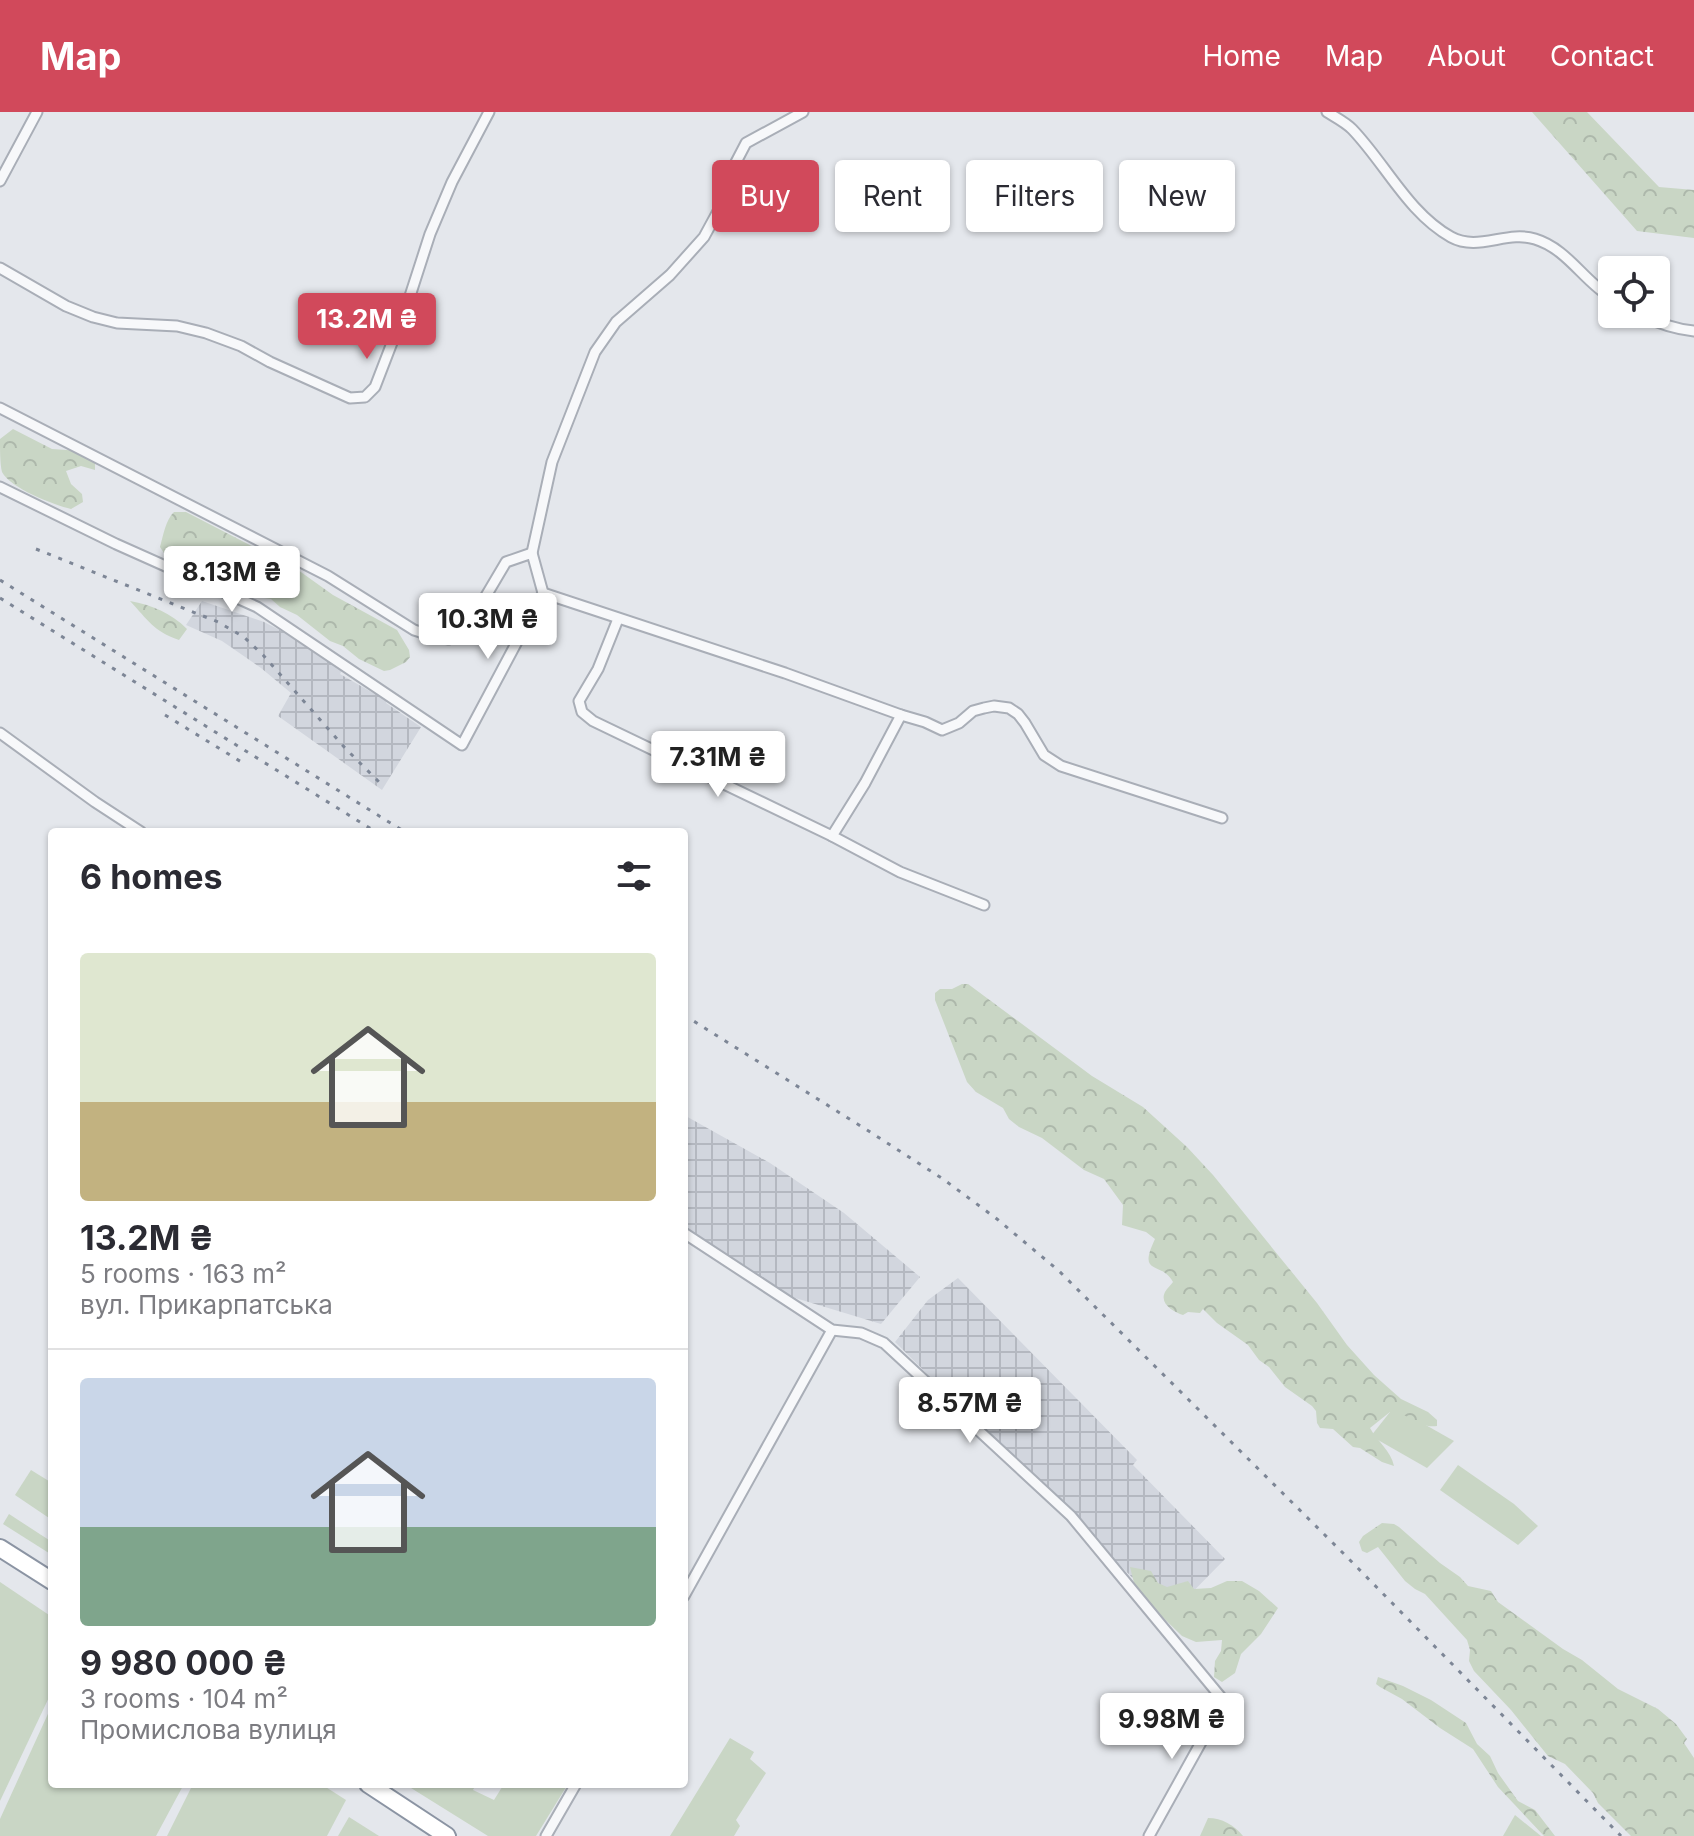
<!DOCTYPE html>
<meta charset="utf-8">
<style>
:root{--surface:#fff;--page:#f7f7f7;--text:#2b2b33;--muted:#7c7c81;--line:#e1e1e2;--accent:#d1495b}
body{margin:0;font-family:Inter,sans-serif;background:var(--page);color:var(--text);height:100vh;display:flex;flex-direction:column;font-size:30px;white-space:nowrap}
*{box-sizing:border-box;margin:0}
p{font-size:26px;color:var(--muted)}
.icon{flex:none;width:44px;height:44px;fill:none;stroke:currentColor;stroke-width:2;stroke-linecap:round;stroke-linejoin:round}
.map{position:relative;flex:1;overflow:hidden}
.panel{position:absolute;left:48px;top:716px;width:640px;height:960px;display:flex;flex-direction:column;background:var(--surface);border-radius:8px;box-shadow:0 2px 6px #0004}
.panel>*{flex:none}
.top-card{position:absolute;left:712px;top:48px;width:760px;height:72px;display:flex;gap:16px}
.fabs{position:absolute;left:1598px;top:144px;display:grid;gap:16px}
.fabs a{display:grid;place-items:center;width:72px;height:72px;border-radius:8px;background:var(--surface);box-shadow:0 2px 6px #0004;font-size:40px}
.price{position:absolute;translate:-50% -68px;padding:0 18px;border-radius:8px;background:#fff;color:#222;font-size:26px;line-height:52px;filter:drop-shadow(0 2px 4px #0008)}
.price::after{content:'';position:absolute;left:50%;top:48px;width:24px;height:18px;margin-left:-12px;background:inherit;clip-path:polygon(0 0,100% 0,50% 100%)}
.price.selected{background:var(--accent);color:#fff}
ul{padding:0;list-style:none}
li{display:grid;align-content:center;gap:16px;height:424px;padding:0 32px}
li+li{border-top:2px solid var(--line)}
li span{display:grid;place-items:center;height:248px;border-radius:8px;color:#555}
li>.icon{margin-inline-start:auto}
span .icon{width:144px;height:144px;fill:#fffc;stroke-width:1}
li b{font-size:34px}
h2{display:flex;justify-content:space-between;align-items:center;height:96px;padding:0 32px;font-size:34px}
.pill{padding:0 28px;border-radius:8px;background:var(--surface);box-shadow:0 2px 6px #0004;font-size:28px;line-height:72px}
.pill.selected{background:var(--accent);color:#fff}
header{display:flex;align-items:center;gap:48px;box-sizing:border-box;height:112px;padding:0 40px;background:var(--accent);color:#fff}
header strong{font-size:38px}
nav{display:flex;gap:44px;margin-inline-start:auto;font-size:28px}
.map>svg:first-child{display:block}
.industrial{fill:url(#industrial-grid)}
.green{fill:#c9d6c5}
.forest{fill:url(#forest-crowns)}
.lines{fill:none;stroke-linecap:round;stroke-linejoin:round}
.minor-casing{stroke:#a9aeb7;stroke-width:13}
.trunk-casing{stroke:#8b94a3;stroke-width:20}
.minor{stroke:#f7f8fa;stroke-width:9}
.trunk{stroke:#fff;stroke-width:16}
.rail{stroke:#7d8696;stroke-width:3;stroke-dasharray:4 8;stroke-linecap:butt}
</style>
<header>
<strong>Map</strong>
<nav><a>Home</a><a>Map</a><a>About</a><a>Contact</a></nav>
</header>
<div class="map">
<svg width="1694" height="1724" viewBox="0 0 1694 1724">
<defs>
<pattern id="industrial-grid" width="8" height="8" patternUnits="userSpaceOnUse" patternTransform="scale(2)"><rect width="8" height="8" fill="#d2d6de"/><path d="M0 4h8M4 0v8" fill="none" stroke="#b4b8c0"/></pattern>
<pattern id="forest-crowns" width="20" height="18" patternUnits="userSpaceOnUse" patternTransform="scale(2)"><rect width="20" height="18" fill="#c9d6c5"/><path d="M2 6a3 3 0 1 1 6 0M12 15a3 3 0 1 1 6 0" fill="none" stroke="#adb8ab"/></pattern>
</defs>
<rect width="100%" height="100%" fill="#e4e7ec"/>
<!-- industrial -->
<g class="industrial">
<path d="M202,489L264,510L295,526L342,558L340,562L387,589L386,591L421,615L382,678L278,604L291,581L261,556L222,529L186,513Z"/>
<path d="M684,1003L770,1051L844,1101L920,1165L881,1212L792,1185L684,1115Z"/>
<path d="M958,1166L1137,1348L1133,1353L1225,1447L1170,1503L895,1230L928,1188Z"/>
</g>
<!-- green -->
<g class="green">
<path d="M1394,1295L1454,1329L1427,1356L1371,1324Z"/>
<path d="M1458,1353L1514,1392L1538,1414L1518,1433L1440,1378Z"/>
<path d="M31,1358L52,1371V1408L15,1383Z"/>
<path d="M9,1402L52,1430V1443L3,1412Z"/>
<path d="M0,1470L52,1505V1579L0,1689Z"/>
<path d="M52,1593V1672H184L156,1724H0V1707Z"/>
<path d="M730,1626L754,1640L750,1647L766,1661L736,1708L740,1714L734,1724H670Z"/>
<path d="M193,1672H321L346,1688L327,1724H167Z"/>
<path d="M414,1672H476L473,1678L494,1688L504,1672H568L536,1724H488L411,1676Z"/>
<path d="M1515,1703L1541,1724H1503Z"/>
<path d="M349,1705L379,1724H338Z"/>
</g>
<!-- forest -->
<g class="forest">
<path d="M1532,0H1587L1659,75L1694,78V126L1637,119Z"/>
<path d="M13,317L52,337L81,339L95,344V358L81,354L66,359L71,372L82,382L83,390L71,397C54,393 10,376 2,360C0,352 0,337 0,327Z"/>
<path d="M174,400H186L298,458L333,483L397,518L409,538L410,545L406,550L390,558L384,559L359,547L343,534L330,529L297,503L280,495L271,487L250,484L224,465L164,441L160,435C163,424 166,407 174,400Z"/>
<path d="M130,489C152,493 171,501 187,517L179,528C153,519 148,508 130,489Z"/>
<path d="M962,872H968L1092,964L1143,995L1187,1035L1213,1063L1317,1191L1347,1233L1374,1263L1401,1287L1428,1300L1437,1308V1314C1419,1317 1408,1300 1390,1300L1370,1316C1377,1329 1391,1339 1394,1354L1382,1350L1360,1336L1353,1335L1333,1317L1320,1316L1317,1311L1316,1299L1312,1294L1285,1275L1269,1255L1259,1248L1248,1233L1217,1211L1203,1197L1200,1201L1188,1200L1183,1203C1174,1200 1159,1192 1165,1180C1167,1176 1171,1173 1173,1170C1161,1148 1137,1165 1155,1127L1146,1120L1122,1113L1123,1093L1104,1067L1084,1058L1042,1026L1019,1015L1009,1007L1003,996L976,980L967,970L935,888V881L940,877H952Z"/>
<path d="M1382,1411L1394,1412L1399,1415L1440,1451L1460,1465L1468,1474L1491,1479L1498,1490L1563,1537L1582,1548L1618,1577L1658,1597L1676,1612L1687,1627L1684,1631L1694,1646V1724H1631L1598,1691L1593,1681L1565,1652L1548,1644L1511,1598L1474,1559L1469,1549L1470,1538L1467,1528L1425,1482L1415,1477L1405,1469L1378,1435L1367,1441L1362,1439L1359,1430L1363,1424Z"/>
<path d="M1130,1455L1151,1459L1158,1471L1167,1475L1188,1469L1194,1477L1211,1476L1227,1469H1242L1259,1479L1278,1496L1261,1522L1241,1542L1235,1561L1222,1570L1214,1565L1215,1549L1221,1539L1222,1528L1196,1530L1182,1524L1149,1492L1134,1471Z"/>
<path d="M1378,1565L1403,1574L1431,1588L1466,1611L1477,1632L1490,1644L1498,1661L1518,1689L1535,1698L1555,1724H1544L1498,1675L1473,1637L1440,1616L1402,1587L1380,1575L1376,1572Z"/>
<path d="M1208,1706C1222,1706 1234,1713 1243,1724H1200Z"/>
</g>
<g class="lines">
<!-- minor casing -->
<g class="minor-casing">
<g id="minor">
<path d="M1327,0C1335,5 1345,10 1352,17C1385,51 1408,101 1451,125C1478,140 1507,118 1535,127C1568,137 1584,170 1612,186"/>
<path d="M0,69L37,0"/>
<path d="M0,156L66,194L93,205L117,211L177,214L206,221L241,234L270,250L350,286L365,285L375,275L410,184L430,122L452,70L489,0"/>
<path d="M1639,202C1657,211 1673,217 1694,219"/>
<path d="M0,296L328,464L414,518L433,524L449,527L467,516L506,450L532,441L543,481L462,633L257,495L116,432L0,375"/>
<path d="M532,441L552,350L595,240L616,210L670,163L704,125L723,90L722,77L746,31L803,0"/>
<path d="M543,481L785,561L901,603L925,610L942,618L959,611L973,599L984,596L994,594L1009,596L1018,602L1025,611L1044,643L1061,654L1222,706"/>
<path d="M618,507L598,557L579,589L582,600L593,609L832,724L900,760L984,793"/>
<path d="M0,621L95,690L141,720"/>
<path d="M832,724L865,671L901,603"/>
<path d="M684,1121L832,1218L861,1221L884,1231L1071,1404L1224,1589L1149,1724"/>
<path d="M684,1484L832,1218"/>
<path d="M546,1724L576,1672"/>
</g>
</g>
<!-- trunk casing -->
<g class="trunk-casing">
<g id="trunk">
<path d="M0,1436L52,1469"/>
<path d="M368,1672L447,1724"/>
</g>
</g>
<!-- minor -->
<use href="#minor" class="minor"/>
<!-- trunk -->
<use href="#trunk" class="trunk"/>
<!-- rail -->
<g class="rail">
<path d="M36,437L218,510L244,525L263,543L345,636L379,670"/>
<path d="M0,468L405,720"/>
<path d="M0,486L376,720"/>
<path d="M165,603L243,651"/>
<path d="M684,903L867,1018L943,1067L997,1107L1059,1159L1345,1443L1621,1724"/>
</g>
</g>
</svg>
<div class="fabs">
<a><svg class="icon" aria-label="locate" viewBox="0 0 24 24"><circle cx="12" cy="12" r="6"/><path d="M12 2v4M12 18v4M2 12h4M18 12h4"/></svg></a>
</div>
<b class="price selected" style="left:367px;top:249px">13.2M ₴</b>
<b class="price" style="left:232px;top:502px">8.13M ₴</b>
<b class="price" style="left:488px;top:549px">10.3M ₴</b>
<b class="price" style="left:718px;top:687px">7.31M ₴</b>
<b class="price" style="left:970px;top:1333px">8.57M ₴</b>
<b class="price" style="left:1172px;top:1649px">9.98M ₴</b>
<div class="top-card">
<a class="pill selected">Buy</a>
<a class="pill">Rent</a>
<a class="pill">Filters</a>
<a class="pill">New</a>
</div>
<section class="panel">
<h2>6 homes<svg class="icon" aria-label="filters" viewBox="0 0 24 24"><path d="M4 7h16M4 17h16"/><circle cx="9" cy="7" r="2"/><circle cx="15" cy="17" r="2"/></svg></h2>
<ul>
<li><span style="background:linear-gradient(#dfe7d0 60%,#c2b280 0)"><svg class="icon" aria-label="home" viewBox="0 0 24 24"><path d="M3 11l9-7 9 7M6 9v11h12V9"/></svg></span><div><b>13.2M ₴</b><p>5 rooms · 163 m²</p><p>вул. Прикарпатська</p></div></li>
<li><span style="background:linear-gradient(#c9d6e8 60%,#7fa58c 0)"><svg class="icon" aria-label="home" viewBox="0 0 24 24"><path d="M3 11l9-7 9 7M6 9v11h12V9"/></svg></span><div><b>9 980 000 ₴</b><p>3 rooms · 104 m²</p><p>Промислова вулиця</p></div></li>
</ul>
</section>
</div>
